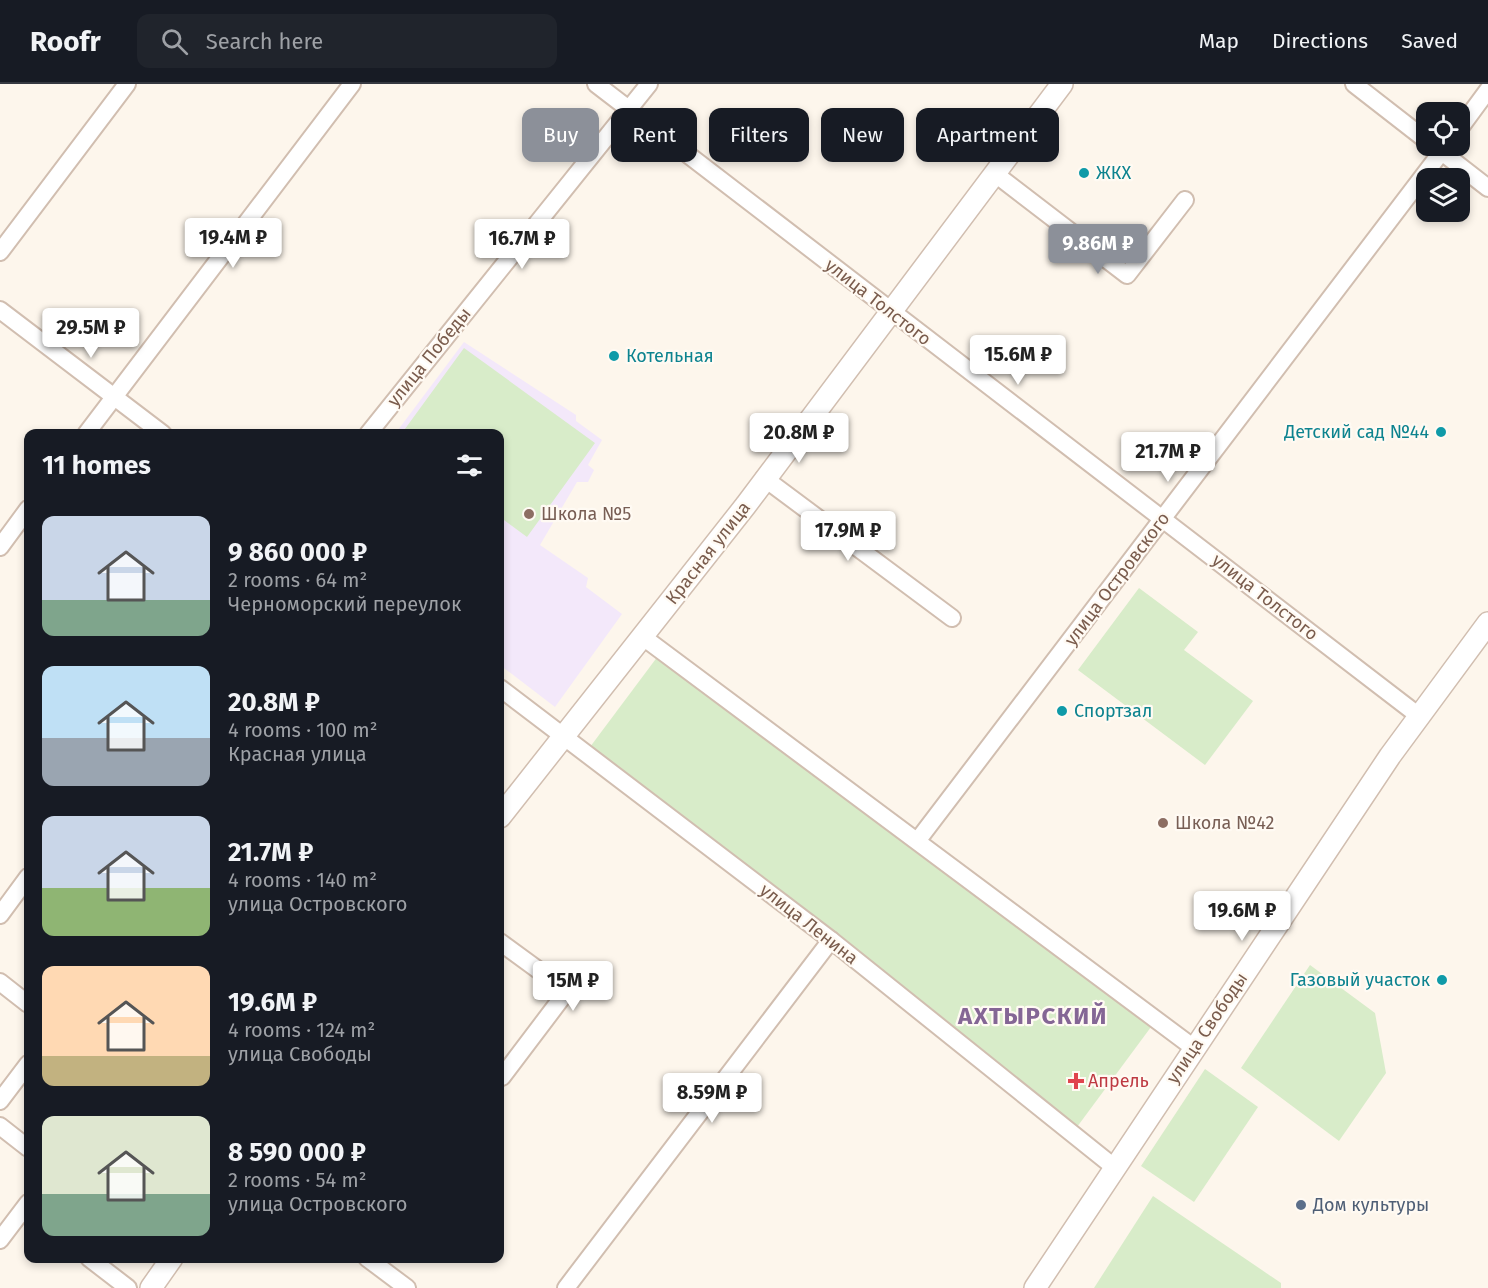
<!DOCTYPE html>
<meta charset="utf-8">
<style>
:root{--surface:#171b24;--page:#20242c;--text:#f1f3f6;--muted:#9ea1a6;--line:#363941;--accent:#8c9099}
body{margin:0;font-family:"Fira Sans",sans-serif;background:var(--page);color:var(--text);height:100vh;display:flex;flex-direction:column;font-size:22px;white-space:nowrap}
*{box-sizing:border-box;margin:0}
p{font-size:20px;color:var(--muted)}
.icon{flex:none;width:33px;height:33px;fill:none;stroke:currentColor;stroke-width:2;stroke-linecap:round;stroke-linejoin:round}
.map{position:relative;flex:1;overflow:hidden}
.drawer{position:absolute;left:24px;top:345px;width:480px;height:834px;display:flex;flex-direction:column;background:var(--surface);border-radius:12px;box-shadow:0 3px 9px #0003}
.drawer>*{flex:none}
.guide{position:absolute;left:522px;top:24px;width:570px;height:54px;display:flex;gap:12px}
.buttons{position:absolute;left:1416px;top:18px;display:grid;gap:12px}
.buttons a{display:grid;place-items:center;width:54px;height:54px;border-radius:12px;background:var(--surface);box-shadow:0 3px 9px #0003;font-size:30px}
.price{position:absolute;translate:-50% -51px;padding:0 14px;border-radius:6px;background:#fff;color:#222;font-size:20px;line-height:39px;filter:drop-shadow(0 2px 3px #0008)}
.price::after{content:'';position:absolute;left:50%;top:36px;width:18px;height:14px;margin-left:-9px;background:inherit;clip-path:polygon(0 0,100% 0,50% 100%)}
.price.current{background:var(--accent);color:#fff}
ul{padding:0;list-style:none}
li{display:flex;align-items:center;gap:18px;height:150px;padding:0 18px}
li span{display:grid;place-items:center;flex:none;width:168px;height:120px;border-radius:12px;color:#555}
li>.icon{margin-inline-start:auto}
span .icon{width:72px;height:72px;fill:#fffc;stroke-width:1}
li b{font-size:26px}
h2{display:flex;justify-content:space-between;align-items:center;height:72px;padding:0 18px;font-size:26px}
.chip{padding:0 21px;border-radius:12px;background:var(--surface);box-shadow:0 3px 9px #0003;font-size:21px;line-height:54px}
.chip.current{background:var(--accent);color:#fff}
header{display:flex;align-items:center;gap:36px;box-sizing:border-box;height:84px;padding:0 30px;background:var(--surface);border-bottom:2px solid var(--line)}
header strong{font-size:28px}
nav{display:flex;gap:33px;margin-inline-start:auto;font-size:21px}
.search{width:420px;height:54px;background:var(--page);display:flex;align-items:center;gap:15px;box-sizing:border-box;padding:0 21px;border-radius:12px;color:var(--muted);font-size:22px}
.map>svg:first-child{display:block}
.education{fill:#f3e8fa}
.green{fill:#d8ecc9}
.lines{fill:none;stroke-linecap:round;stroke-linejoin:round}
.minor-casing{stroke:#d1beb0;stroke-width:20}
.tertiary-casing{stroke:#d1beb0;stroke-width:24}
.minor{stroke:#fff;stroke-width:16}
.tertiary{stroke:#fff;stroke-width:21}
.culture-dot{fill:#0f9aa8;stroke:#fffaf3;stroke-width:2}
.education-dot{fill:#8d6e63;stroke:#fffaf3;stroke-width:2}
.health-dot{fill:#e0444e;stroke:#fffaf3;stroke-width:2}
.service-dot{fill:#5c6f8a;stroke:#fffaf3;stroke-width:2}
.labels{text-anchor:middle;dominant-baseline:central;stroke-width:4.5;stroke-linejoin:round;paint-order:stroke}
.culture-label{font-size:18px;fill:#0d838f;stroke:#fffaf3;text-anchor:start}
.street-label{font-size:18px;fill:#7a5c4d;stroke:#fffaf3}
.education-label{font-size:18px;fill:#785e54;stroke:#fffaf3;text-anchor:start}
.health-label{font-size:18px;fill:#be3a42;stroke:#fffaf3;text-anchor:start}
.service-label{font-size:18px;fill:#4e5e75;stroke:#fffaf3;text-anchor:start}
.district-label{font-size:24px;font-weight:bold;letter-spacing:1.5px;fill:#846695;stroke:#fffaf3}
</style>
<header>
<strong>Roofr</strong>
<div class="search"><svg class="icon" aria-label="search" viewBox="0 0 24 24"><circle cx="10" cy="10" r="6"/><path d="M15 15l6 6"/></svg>Search here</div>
<nav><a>Map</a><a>Directions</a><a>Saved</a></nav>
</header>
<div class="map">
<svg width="1488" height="1204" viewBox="0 0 1488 1204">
<rect width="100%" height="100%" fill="#fdf6ec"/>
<!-- education -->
<path class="education" d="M464,258L576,331V337L602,356L588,381L594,386L588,398H577L540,461L588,494L586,503L622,530L555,623L500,581V350H395Z"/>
<!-- green -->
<g class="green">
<path d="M464,264L595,359L527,453L500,433V350L402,349Z"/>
<path d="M1139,504L1198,548L1184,566L1253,617L1205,681L1078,586Z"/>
<path d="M658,572L1151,943L1077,1043L590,663Z"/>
<path d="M1310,881L1375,929L1386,989L1339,1057L1241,984Z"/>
<path d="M1205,985L1258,1023L1194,1118L1141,1082Z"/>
<path d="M1153,1112L1281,1199V1204H1094Z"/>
</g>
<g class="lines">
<!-- minor casing -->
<g class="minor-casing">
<g id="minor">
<path d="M596,0L1419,632"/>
<path d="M1354,0L1426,56"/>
<path d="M1460,44L1488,6"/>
<path d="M1434,62L1488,104"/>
<path d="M994,89L1127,191L1185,116"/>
<path d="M0,168L127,0"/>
<path d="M0,226L163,350"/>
<path d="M86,350L352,0"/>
<path d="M368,350L649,0"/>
<path d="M764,394L952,534"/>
<path d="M0,463L28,425"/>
<path d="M643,553L1194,964"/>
<path d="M500,604L831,856L1114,1083"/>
<path d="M918,756L1446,62"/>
<path d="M0,831L28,793"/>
<path d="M500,858L567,907L502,993L500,992"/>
<path d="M0,898L28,920"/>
<path d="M0,1017L28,980"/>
<path d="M0,1042L28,1064"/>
<path d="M0,1156L28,1119"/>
<path d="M89,1174L128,1204"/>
<path d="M367,1174L407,1204"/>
<path d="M566,1204L831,856"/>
</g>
</g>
<!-- tertiary casing -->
<g class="tertiary-casing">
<g id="tertiary">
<path d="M500,733L746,421L1062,0"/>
<path d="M151,1204L172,1174"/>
<path d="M1035,1204L1390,672L1488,539"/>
</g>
</g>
<!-- minor -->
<use href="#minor" class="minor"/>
<!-- tertiary -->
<use href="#tertiary" class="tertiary"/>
</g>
<!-- markers -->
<g class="culture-dot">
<circle cx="1084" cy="89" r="6"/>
<circle cx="614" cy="272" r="6"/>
<circle cx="1441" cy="348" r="6"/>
<circle cx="1062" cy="627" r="6"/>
<circle cx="1442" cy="896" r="6"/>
</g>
<g class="education-dot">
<circle cx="529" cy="430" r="6"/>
<circle cx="1163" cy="739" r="6"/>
</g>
<path class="health-dot" d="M1073 988h6v6h6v6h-6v6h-6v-6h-6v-6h6z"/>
<circle class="service-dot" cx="1301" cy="1121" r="6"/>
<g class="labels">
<!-- culture labels -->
<g class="culture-label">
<text x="1096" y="89">ЖКХ</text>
<text x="626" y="272">Котельная</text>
<text x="1429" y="348" text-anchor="end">Детский сад №44</text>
<text x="1074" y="627">Спортзал</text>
<text x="1430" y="896" text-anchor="end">Газовый участок</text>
</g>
<!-- street labels -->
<g class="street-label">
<text transform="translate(878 218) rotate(38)">улица Толстого</text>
<text transform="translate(429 273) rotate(-51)">улица Победы</text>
<text transform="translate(708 469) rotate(-52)">Красная улица</text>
<text transform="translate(1117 495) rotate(-53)">улица Островского</text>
<text transform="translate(1265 513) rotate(38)">улица Толстого</text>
<text transform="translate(809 840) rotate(38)">улица Ленина</text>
<text transform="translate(1207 944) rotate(-56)">улица Свободы</text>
</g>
<!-- education labels -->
<g class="education-label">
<text x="541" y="430">Школа №5</text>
<text x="1175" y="739">Школа №42</text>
</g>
<!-- health labels -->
<g class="health-label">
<text x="1088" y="997">Апрель</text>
</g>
<!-- service labels -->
<g class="service-label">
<text x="1313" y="1121">Дом культуры</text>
</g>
<!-- district labels -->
<g class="district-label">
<text x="1033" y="932">АХТЫРСКИЙ</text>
</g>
</g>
</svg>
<div class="buttons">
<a><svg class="icon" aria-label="locate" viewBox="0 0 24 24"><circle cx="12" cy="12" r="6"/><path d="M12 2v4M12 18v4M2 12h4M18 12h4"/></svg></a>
<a><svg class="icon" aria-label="layers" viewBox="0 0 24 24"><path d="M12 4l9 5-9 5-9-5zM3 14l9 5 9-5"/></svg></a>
</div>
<b class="price" style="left:233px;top:185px">19.4M ₽</b>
<b class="price" style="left:522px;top:186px">16.7M ₽</b>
<b class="price current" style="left:1098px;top:191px">9.86M ₽</b>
<b class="price" style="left:91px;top:275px">29.5M ₽</b>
<b class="price" style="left:1018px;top:302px">15.6M ₽</b>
<b class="price" style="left:799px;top:380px">20.8M ₽</b>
<b class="price" style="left:1168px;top:399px">21.7M ₽</b>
<b class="price" style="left:848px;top:478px">17.9M ₽</b>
<b class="price" style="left:1242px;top:858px">19.6M ₽</b>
<b class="price" style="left:573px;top:928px">15M ₽</b>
<b class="price" style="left:712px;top:1040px">8.59M ₽</b>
<div class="guide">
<a class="chip current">Buy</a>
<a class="chip">Rent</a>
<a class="chip">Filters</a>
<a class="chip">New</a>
<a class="chip">Apartment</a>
</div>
<section class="drawer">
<h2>11 homes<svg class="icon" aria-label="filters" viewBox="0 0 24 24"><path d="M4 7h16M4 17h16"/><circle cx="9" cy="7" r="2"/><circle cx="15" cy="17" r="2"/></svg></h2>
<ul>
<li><span style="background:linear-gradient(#c9d6e8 70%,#7fa58c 0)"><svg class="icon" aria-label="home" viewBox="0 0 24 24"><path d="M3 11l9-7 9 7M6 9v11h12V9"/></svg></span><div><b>9 860 000 ₽</b><p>2 rooms · 64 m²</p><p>Черноморский переулок</p></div></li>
<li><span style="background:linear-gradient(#bfe0f5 60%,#9aa5b1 0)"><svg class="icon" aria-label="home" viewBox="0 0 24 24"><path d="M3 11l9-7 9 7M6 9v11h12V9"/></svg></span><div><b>20.8M ₽</b><p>4 rooms · 100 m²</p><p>Красная улица</p></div></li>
<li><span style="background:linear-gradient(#c9d6e8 60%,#8fb573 0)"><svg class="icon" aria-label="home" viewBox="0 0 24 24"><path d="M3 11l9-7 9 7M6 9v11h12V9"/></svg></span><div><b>21.7M ₽</b><p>4 rooms · 140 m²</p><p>улица Островского</p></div></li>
<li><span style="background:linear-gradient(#ffd9b3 75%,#c2b280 0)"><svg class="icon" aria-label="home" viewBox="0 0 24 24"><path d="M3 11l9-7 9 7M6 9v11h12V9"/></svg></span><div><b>19.6M ₽</b><p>4 rooms · 124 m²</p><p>улица Свободы</p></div></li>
<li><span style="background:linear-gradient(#dfe7d0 65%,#7fa58c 0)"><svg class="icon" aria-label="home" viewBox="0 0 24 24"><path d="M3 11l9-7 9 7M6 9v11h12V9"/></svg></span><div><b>8 590 000 ₽</b><p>2 rooms · 54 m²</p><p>улица Островского</p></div></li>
</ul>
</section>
</div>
